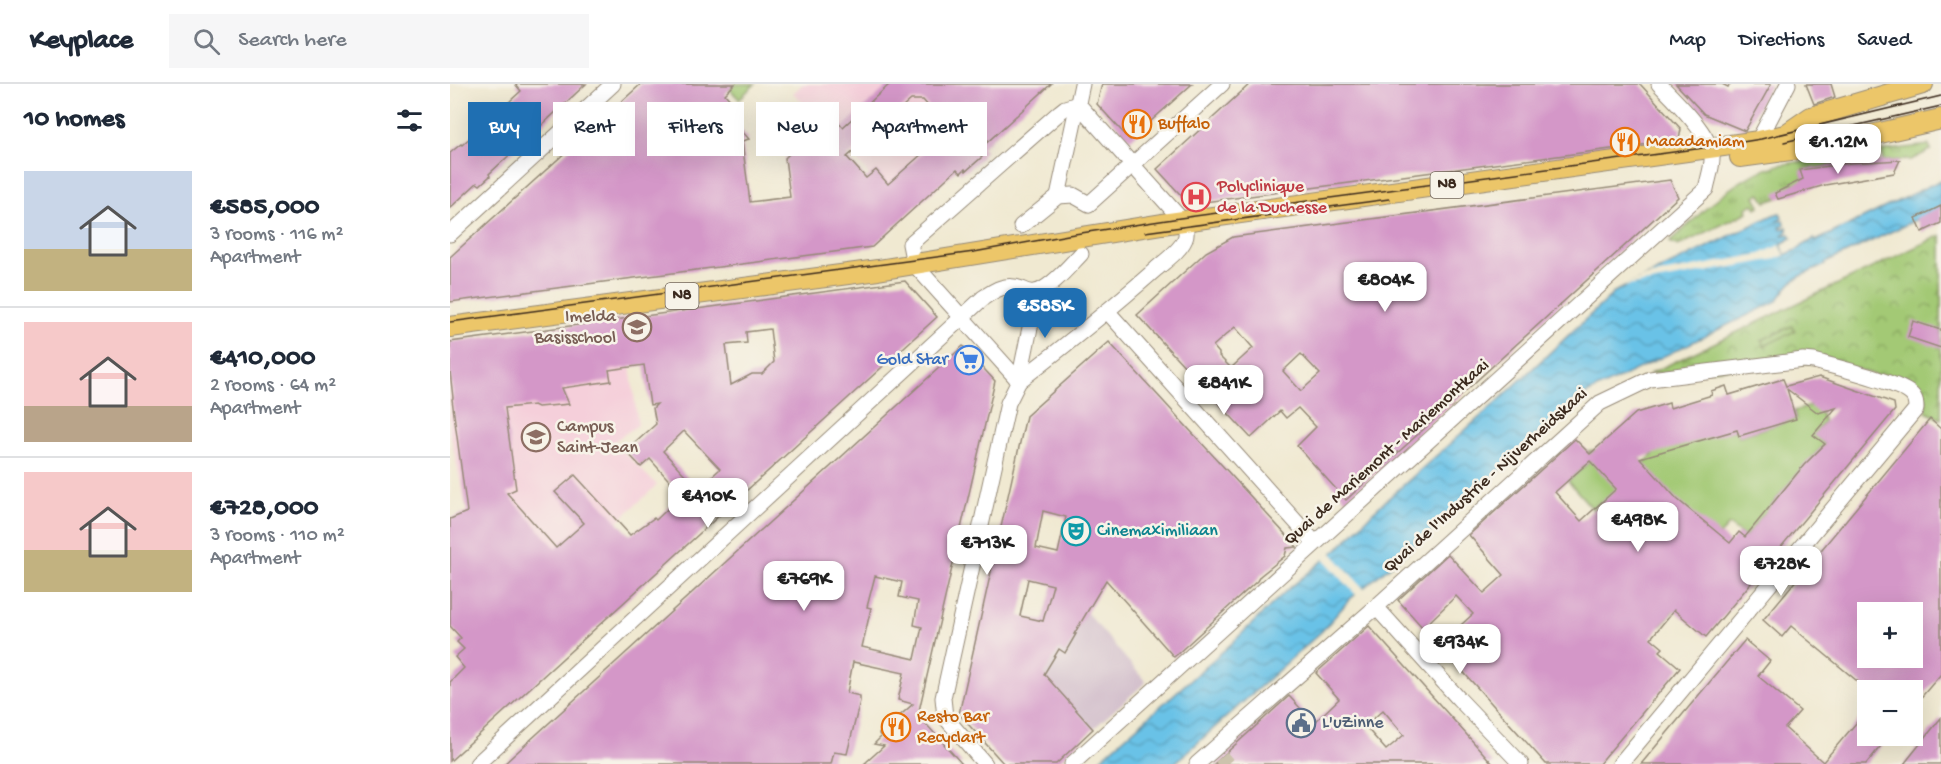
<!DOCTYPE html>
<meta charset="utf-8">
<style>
:root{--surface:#fff;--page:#f6f6f7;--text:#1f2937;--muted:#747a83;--line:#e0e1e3;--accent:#1f6fb2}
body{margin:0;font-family:"Gochi Hand",sans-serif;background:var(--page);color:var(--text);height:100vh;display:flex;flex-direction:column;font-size:22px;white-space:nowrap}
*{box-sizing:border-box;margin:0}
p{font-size:20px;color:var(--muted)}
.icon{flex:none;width:33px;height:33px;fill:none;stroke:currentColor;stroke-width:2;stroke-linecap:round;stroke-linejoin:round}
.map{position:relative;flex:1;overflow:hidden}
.side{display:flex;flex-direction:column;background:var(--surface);width:450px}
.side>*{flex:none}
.top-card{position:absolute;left:18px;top:18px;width:570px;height:54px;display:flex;gap:12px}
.tools{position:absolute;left:1407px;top:518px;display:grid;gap:12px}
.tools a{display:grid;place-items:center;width:66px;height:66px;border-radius:0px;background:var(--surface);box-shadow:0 6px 24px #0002;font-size:30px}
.price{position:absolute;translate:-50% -51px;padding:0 14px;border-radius:12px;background:#fff;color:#222;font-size:20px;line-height:39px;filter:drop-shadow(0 2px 3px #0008)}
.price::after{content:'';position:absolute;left:50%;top:36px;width:18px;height:14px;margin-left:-9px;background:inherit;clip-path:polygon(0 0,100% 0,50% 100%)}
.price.selected{background:var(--accent);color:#fff}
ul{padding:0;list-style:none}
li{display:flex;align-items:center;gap:18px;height:150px;padding:0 24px}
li+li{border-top:2px solid var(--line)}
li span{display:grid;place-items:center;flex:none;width:168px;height:120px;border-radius:0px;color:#555}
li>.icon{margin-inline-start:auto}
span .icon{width:72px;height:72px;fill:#fffc;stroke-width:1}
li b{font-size:26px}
h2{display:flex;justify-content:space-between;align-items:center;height:72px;padding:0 24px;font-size:26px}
.chip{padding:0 21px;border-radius:0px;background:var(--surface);box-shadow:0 6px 24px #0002;font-size:21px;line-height:54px}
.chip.selected{background:var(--accent);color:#fff}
header{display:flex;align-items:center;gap:36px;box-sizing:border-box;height:84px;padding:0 30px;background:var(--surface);border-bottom:2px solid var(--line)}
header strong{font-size:28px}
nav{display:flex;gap:33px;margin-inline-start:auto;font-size:21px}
.search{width:420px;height:54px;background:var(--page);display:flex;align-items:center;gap:15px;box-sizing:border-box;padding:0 21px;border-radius:0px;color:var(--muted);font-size:22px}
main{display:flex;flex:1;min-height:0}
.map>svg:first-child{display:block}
.built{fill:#f5cfda}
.industrial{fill:#d1bdcb}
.grass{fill:url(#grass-tufts);stroke:#6f7a49;stroke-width:1.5}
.park{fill:url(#park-crowns);stroke:#6f7a49;stroke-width:1.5}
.garden{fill:#a3c974;stroke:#6f7a49;stroke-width:1.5}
.water{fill:url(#water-waves);stroke:#527682;stroke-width:1.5}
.pier{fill:#f0e9d1}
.building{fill:#d497c8;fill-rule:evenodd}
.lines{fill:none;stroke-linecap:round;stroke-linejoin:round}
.minor-tunnel{stroke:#ccc3ad;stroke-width:15;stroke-dasharray:15 8;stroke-linecap:butt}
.minor-casing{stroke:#968a78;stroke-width:17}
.major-casing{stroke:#968a78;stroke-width:22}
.minor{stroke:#fff;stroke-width:15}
.major{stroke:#ecc669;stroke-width:20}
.tram{stroke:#3b2a1e;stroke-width:1.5}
.labels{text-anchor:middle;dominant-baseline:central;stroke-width:5;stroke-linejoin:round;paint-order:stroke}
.shield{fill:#f7f3e8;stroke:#73665b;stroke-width:1.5}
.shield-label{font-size:16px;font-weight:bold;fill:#3b2a1e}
.food-label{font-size:18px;fill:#c56008;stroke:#f7f3e8;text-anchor:start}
.health-label{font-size:18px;fill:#be3a42;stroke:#f7f3e8;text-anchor:start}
.education-label{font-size:18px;fill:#785e54;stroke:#f7f3e8;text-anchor:end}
.shop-label{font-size:18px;fill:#366cbe;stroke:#f7f3e8;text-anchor:end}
.street-label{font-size:18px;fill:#3b2a1e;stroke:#f7f3e8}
.culture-label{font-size:18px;fill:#0d838f;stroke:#f7f3e8;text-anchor:start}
.service-label{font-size:18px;fill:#4e5e75;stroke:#f7f3e8;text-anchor:start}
</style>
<header>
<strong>Keyplace</strong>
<div class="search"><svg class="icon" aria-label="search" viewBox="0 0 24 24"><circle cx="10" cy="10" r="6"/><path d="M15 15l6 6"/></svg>Search here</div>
<nav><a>Map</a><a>Directions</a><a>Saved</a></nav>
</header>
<main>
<section class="side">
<h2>10 homes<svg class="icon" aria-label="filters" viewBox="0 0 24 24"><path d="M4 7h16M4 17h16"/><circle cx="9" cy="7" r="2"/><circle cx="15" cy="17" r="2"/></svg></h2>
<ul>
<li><span style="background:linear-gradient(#c9d6e8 65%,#c2b280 0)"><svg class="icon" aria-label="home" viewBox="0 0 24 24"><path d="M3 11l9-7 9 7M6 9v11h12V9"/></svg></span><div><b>€585,000</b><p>3 rooms · 116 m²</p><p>Apartment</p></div></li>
<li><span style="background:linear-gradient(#f6c9c9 70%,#b9a48a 0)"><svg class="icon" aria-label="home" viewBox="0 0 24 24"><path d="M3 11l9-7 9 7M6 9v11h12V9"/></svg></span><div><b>€410,000</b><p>2 rooms · 64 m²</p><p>Apartment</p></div></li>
<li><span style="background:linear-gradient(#f6c9c9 65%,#c2b280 0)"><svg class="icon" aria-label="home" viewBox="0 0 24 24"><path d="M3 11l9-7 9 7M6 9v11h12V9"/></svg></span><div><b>€728,000</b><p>3 rooms · 110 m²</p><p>Apartment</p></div></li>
</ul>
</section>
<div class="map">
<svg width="1491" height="680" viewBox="0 0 1491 680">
<defs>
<pattern id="grass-tufts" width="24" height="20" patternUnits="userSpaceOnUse" patternTransform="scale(1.5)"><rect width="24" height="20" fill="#a3c974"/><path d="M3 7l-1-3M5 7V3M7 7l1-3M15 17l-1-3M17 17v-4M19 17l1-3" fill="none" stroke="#86a35f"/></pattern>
<pattern id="park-crowns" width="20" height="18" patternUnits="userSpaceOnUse" patternTransform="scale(1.5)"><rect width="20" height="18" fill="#a3c974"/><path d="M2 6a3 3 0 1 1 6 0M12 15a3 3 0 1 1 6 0" fill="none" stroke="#86a35f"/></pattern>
<pattern id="water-waves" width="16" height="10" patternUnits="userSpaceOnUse" patternTransform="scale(1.5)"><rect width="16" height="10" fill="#69c2e7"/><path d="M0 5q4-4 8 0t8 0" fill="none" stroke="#589ebb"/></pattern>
</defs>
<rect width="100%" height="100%" fill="#f7f3e8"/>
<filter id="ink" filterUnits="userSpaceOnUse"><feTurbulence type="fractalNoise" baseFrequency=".0167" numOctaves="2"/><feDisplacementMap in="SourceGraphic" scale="12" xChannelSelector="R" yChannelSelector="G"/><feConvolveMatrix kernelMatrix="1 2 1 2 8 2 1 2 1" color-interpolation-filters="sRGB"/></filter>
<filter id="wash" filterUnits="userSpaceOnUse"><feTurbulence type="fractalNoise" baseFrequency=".008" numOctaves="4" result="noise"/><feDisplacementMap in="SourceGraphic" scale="24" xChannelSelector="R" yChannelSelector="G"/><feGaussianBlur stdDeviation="1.35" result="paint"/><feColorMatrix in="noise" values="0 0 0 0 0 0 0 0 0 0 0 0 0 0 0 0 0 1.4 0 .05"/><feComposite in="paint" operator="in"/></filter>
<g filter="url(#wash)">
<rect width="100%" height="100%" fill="#f0e9d1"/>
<!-- built -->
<g class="built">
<path d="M353,0H491L535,67L531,71L532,73L516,87L515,86L511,89L507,85L456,132L360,25L343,9Z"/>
<path d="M174,235L188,341L163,358L207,401L165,440L106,464L58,410L17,428L0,348V258Z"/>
</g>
<!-- industrial -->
<path class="industrial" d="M631,526L637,529L696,598L643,645L594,590Z"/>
<!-- grass -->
<g class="grass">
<path d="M1479,61L1481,66L1461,76L1433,77L1432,67Z"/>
<path d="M1404,71V78L1351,86L1356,105L1316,118L1310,109L1305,112L1310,122L1306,124L1303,120L1297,124L1298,128L1228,162L1220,158C1251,130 1282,94 1325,82C1350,76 1378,75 1404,71Z"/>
</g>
<!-- park -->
<g class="park">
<path d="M275,0H305L289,15Z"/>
<path d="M1491,151V335L1476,328V315L1472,307L1384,277L1199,290Z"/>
</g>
<!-- garden -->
<g class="garden">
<path d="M1342,242L1345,247L1314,262L1312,256Z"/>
<path d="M1368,320L1374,338L1364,351L1375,360L1354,382L1295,453L1279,441L1220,505L1203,509L1224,526L1211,542L1179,466L1118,397L1143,374L1137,367L1145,366L1166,348L1194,379L1211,363L1287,346L1289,352L1346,335L1344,327Z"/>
</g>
<!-- water -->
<path class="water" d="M1491,96V124L1375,179V181C1348,194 1345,190 1327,217L1126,315L1049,387L956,469L900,515L872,547L724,680H645L781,560L836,507L891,462L923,428L1048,317L1166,207L1323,131L1330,129L1332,133L1327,137L1334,136L1335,140L1330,144L1332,145L1337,143L1338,147L1333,151L1340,150L1342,154L1331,160L1335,171L1351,164L1352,162L1364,155L1366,157Z"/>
<!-- pier -->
<g class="pier">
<path d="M1330,161L1335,171L1326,175L1172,203L1196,192L1310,170Z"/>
<path d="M880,467L915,506L907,512L873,474Z"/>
</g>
<g id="blocks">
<!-- building -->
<g class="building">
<path d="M65,0H136L39,90L40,92L30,101L27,99L0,124V69L11,60L12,61L71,7Z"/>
<path d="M191,0H285L275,10L281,17L272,25L299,55L292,57L300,118L340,113L335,74L342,67L328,52L365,20L371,27L375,24L393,43L440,0H601L531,64L535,67L531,71L532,73L516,87L515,85L511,89L507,85L422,163L0,218V173ZM461,16H473L499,46L438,100L426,86L416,94L397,73Z"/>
<path d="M652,0H742L680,56L647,20Z"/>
<path d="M800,0H1190L1231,45L1229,56L739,120L707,85Z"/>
<path d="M1226,0H1272L1278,3L1280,0H1321L1295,47L1254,30Z"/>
<path d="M1356,0H1381L1385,13L1364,20Z"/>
<path d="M1450,76L1444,89L1375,101L1328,115L1325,109L1353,95L1350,86L1401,79Z"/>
<path d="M1220,96L1228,113L896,416L847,362L866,343L848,324L836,334L830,327L801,354L687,231L756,168L783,153ZM785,243L803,264L781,284L769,272V269L763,262ZM851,270L870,290L851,307L833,287Z"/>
<path d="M1491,122V139L1472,148L1466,134Z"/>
<path d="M455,197L487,233L0,677V598L14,584L5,573L14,565L7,558L11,554L0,542V435L17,428L2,315L3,314L0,287V258ZM320,245L324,278L312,290H302L281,301L276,261L297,259L296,248ZM194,281L200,321L207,320L203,324L206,340L176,367L191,383L200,375L232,411L206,436L204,434L180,451L125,391L105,408L134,439L106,464L57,409L66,405L55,324L84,321L88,323L119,320L112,304L161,297L159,286ZM234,347L270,385L248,405L213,367Z"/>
<path d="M1463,237L1491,246V264L1458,253Z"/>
<path d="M659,258L847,463L837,464L835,472L810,492L807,497L724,573L656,496L624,550H626L615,569L609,565L594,590L643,645L606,680H554L509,630L576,332ZM593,427L616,433L608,469L586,464ZM578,495L603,501L593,537L570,532Z"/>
<path d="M513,262L545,297L468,631L512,680H414L434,662L424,660L431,653L429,650L463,620L448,616L454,589L403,578L397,609L410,612V617L397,670L384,668L381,680H54ZM425,492L452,498L449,513L468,517L464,541L472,543L465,575L412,563L421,524L417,523Z"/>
<path d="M1369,293L1444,319L1445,326L1256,553L1224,526L1201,554L1213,564L1210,567L1230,584L1149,680H1096L989,561L1023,530L1006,512L973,544L948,516L998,470L1034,509L1054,491L1019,451L1125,355L1140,370L1186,329L1219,319L1220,324L1262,311L1261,307L1276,302L1279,311L1333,295L1336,302ZM1337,305L1368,329L1386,324L1363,351L1375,360L1354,381L1295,453L1289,448L1280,459L1227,415L1190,374L1287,346L1289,352L1346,335ZM1140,377L1166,405L1131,437L1105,408Z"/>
<path d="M1480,335L1491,345V590L1462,624V606H1418L1341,542L1332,553L1313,536ZM1418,528H1462V573H1418Z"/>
<path d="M919,542L1043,680H764L839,612L864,639L889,615L866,589ZM933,626L954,651L936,666L915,642Z"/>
<path d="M1295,556L1320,577L1308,592L1350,627L1335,644L1373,678L1418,625V651H1440L1416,680H1191Z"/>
<path d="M1491,634V680H1454Z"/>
</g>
</g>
</g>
<g filter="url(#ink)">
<use href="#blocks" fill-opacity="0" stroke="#968a78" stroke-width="1.5"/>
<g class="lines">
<!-- minor-tunnel -->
<path class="minor-tunnel" d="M771,673L777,680"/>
<!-- minor casing -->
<g class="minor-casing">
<g id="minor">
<path d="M628,20L730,134C735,141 738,148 735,155C730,167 715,177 706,185C662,224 616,261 569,297L464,180L460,160L610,28L615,24Z"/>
<path d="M1306,61L1338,0"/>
<path d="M608,112L632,0"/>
<path d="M571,142L608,112L623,111L639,120L772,0"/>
<path d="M0,150L163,0"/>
<path d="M657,227L865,459"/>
<path d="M926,523L1009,615L1071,680"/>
<path d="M27,680L533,214C546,205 556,199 572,205C576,207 580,209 585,208C600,206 620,181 631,170"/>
<path d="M535,680L495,633L493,614L558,319L569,297L583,229L582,209"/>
<path d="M622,680L1256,105C1258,95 1263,81 1262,72C1261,51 1224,15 1209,0"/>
<path d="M747,680L926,523L1150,319L1200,295L1353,276L1364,277C1384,283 1450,298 1462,311C1466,315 1466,320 1466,325L1170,680"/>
</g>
</g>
<!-- major casing -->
<g class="major-casing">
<g id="major">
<path d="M1290,73L1378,61L1491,35"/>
<path d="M0,243L428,186L712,140L1309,57L1335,51L1361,33L1473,0"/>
</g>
</g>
<!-- minor -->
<use href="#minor" class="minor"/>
<!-- major -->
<use href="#major" class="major"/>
<!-- tram -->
<g class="tram">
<path d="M1334,58L1491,22"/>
<path d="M695,148L939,115"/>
<path d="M0,238L524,168L618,151L730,134L1261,63L1311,55L1491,12"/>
</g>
</g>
</g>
<!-- icons -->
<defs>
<g id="restaurant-ring" transform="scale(1.5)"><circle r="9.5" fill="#f7f3e8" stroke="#e8710a" stroke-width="1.5"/><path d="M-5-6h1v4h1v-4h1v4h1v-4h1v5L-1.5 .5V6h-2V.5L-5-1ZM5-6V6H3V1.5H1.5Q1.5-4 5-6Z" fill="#e8710a"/></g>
<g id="hospital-ring" transform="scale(1.5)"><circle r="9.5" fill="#f7f3e8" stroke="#e0444e" stroke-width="1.5"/><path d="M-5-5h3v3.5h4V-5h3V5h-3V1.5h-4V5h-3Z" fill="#e0444e"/></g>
<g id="school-ring" transform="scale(1.5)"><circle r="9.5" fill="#f7f3e8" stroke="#8d6e63" stroke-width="1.5"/><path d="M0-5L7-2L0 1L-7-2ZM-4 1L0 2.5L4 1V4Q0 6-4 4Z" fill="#8d6e63"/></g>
<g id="supermarket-ring" transform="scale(1.5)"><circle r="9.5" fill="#f7f3e8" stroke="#3f7fe0" stroke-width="1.5"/><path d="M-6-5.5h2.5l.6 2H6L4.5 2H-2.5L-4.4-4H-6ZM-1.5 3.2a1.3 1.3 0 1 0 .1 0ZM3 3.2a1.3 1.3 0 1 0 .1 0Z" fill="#3f7fe0"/></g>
<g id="theatre-ring" transform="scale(1.5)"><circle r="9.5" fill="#f7f3e8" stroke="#0f9aa8" stroke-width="1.5"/><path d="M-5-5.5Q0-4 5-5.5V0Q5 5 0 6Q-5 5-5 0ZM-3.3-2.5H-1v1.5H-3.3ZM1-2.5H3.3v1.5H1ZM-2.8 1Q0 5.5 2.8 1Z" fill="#0f9aa8"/></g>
<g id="civic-ring" transform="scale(1.5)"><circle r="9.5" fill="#f7f3e8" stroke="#5c6f8a" stroke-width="1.5"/><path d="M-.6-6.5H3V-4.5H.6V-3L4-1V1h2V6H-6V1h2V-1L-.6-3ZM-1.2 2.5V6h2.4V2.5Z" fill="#5c6f8a"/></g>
</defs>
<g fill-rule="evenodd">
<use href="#restaurant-ring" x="687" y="40"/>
<use href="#restaurant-ring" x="1175" y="58"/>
<use href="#hospital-ring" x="746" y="113"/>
<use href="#school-ring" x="187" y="243"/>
<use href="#supermarket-ring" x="519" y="276"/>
<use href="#school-ring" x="86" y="353"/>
<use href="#theatre-ring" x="626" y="447"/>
<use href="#civic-ring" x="851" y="639"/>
<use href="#restaurant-ring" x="446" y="643"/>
</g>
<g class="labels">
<!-- shield labels -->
<g class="shield">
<rect x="980.5" y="88" width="33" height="26" rx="4.5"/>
<rect x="215.5" y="199" width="33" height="26" rx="4.5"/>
</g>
<g class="shield-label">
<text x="997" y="101">N8</text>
<text x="232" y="212">N8</text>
</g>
<!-- food labels -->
<g class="food-label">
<text x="708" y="40">Buffalo</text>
<text x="1196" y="58">Macadamiam</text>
<text x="467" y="633">Resto Bar<tspan x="467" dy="21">Recyclart</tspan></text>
</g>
<!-- health labels -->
<g class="health-label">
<text x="767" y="103">Polyclinique<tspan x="767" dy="21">de la Duchesse</tspan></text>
</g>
<!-- education labels -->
<g class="education-label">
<text x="166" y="233">Imelda<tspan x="166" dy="21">Basisschool</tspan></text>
<text x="107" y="343" text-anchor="start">Campus<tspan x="107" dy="21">Saint-Jean</tspan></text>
</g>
<!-- shop labels -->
<g class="shop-label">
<text x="498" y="276">Gold Star</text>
</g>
<!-- street labels -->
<g class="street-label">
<text transform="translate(937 369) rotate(-42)">Quai de Mariemont - Mariemontkaai</text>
<text transform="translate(1036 397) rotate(-42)">Quai de l'Industrie - Nijverheidskaai</text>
</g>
<!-- culture labels -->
<g class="culture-label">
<text x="647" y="447">Cinemaximiliaan</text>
</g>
<!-- service labels -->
<g class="service-label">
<text x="872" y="639">L'uZinne</text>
</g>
</g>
</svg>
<div class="tools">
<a>+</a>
<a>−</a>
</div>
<b class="price" style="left:1388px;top:91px">€1.12M</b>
<b class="price" style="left:935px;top:229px">€804K</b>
<b class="price selected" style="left:595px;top:255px">€585K</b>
<b class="price" style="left:774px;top:332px">€841K</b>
<b class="price" style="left:258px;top:445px">€410K</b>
<b class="price" style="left:1188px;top:469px">€498K</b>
<b class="price" style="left:537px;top:492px">€713K</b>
<b class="price" style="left:1331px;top:513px">€728K</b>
<b class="price" style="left:354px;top:528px">€769K</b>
<b class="price" style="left:1010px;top:591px">€934K</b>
<div class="top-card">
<a class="chip selected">Buy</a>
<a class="chip">Rent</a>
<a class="chip">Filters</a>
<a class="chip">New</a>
<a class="chip">Apartment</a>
</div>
</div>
</main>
